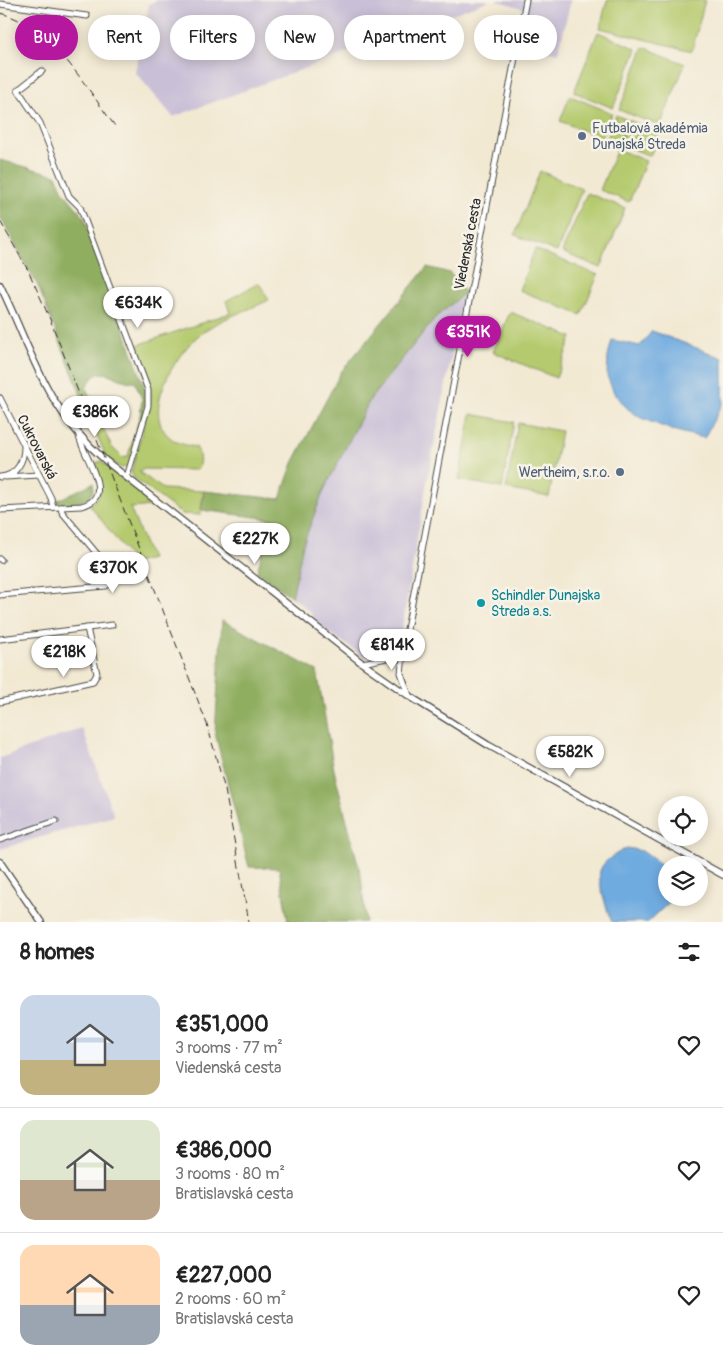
<!DOCTYPE html>
<meta charset="utf-8">
<style>
:root{--surface:#fff;--page:#f6f6f6;--text:#222;--muted:#767676;--line:#e0e0e0;--accent:#b5179e}
body{margin:0;font-family:Pangolin,sans-serif;background:var(--page);color:var(--text);height:100vh;display:flex;flex-direction:column;font-size:19px;white-space:nowrap}
*{box-sizing:border-box;margin:0}
p{font-size:16px;color:var(--muted)}
.icon{flex:none;width:28px;height:28px;fill:none;stroke:currentColor;stroke-width:2;stroke-linecap:round;stroke-linejoin:round}
.map{position:relative;height:922px;overflow:hidden}
.drawer{display:flex;flex-direction:column;background:var(--surface);flex:1}
.drawer>*{flex:none}
.top-card{position:absolute;left:15px;top:15px;width:694px;height:45px;display:flex;gap:10px}
.tools{position:absolute;left:658px;top:796px;display:grid;gap:10px}
.tools a{display:grid;place-items:center;width:50px;height:50px;border-radius:50%;background:var(--surface);box-shadow:0 2px 12px #0003;font-size:25px}
.price{position:absolute;translate:-50% -42px;padding:0 11px;border-radius:18px;background:#fff;color:#222;font-size:16px;line-height:32px;filter:drop-shadow(0 1px 2px #0008)}
.price::after{content:'';position:absolute;left:50%;top:30px;width:15px;height:11px;margin-left:-8px;background:inherit;clip-path:polygon(0 0,100% 0,50% 100%)}
.price.active{background:var(--accent);color:#fff}
ul{padding:0;list-style:none}
li{display:flex;align-items:center;gap:15px;height:125px;padding:0 20px}
li+li{border-top:1px solid var(--line)}
li span{display:grid;place-items:center;flex:none;width:140px;height:100px;border-radius:15px;color:#555}
li>.icon{margin-inline-start:auto}
span .icon{width:60px;height:60px;fill:#fffc;stroke-width:1}
li b{font-size:21px}
h2{display:flex;justify-content:space-between;align-items:center;height:60px;padding:0 20px;font-size:21px}
.chip{padding:0 18px;border-radius:22px;background:var(--surface);box-shadow:0 2px 12px #0003;font-size:18px;line-height:45px}
.chip.active{background:var(--accent);color:#fff}
.map>svg:first-child{display:block}
.industrial{fill:#c9bfd7}
.green{fill:#b5ca6e;stroke:#707a4c}
.forest{fill:#90ae61;stroke:#5e6c46}
.water{fill:#6fabe0;stroke:#4d6b86}
.lines{fill:none;stroke-linecap:round;stroke-linejoin:round}
.minor-casing{stroke:#494844;stroke-width:7}
.tertiary-casing{stroke:#494844;stroke-width:8}
.minor{stroke:#fff;stroke-width:5}
.tertiary{stroke:#fff;stroke-width:5.5}
.rail{stroke:#2b2b2b;stroke-width:1;stroke-dasharray:8 4;stroke-linecap:butt}
.service-dot{fill:#5c6f8a;stroke:#f7f3e8;stroke-width:2}
.culture-dot{fill:#0f9aa8;stroke:#f7f3e8;stroke-width:2}
.labels{text-anchor:middle;dominant-baseline:central;stroke-width:5;stroke-linejoin:round;paint-order:stroke}
.service-label{font-size:14px;fill:#4e5e75;stroke:#f7f3e8;text-anchor:start}
.street-label{font-size:14px;fill:#2b2b2b;stroke:#f7f3e8}
.culture-label{font-size:14px;fill:#0d838f;stroke:#f7f3e8;text-anchor:start}
</style>
<div class="map">
<svg width="723" height="922" viewBox="0 0 723 922">
<rect width="100%" height="100%" fill="#f7f3e8"/>
<filter id="ink" filterUnits="userSpaceOnUse"><feTurbulence type="fractalNoise" baseFrequency=".02" numOctaves="2"/><feDisplacementMap in="SourceGraphic" scale="10" xChannelSelector="R" yChannelSelector="G"/><feConvolveMatrix kernelMatrix="1 2 1 2 8 2 1 2 1" color-interpolation-filters="sRGB"/></filter>
<filter id="wash" filterUnits="userSpaceOnUse"><feTurbulence type="fractalNoise" baseFrequency=".0096" numOctaves="4" result="noise"/><feDisplacementMap in="SourceGraphic" scale="20" xChannelSelector="R" yChannelSelector="G"/><feGaussianBlur stdDeviation="1.12" result="paint"/><feColorMatrix in="noise" values="0 0 0 0 0 0 0 0 0 0 0 0 0 0 0 0 0 1.4 0 .05"/><feComposite in="paint" operator="in"/></filter>
<g filter="url(#wash)">
<rect width="100%" height="100%" fill="#f2e9d3"/>
<!-- industrial -->
<g class="industrial">
<path d="M157,0H490L173,117L135,72L149,4Z"/>
<path d="M496,0H571L558,53L518,44L525,9Z"/>
<path d="M463,296L426,487L401,634L389,651L371,657L363,656L321,627L309,611L292,597L303,544L323,492L371,398L435,318Z"/>
<path d="M82,728L114,816L0,849V758Z"/>
</g>
<!-- green -->
<g class="green">
<path d="M607,0H705L692,51L600,28Z"/>
<path d="M598,32L637,49L613,108L574,92Z"/>
<path d="M644,47L685,64L660,126L619,110Z"/>
<path d="M570,96L612,113L602,138L560,121Z"/>
<path d="M616,115L628,120L619,143L607,139Z"/>
<path d="M629,120L641,125L632,149L620,144Z"/>
<path d="M643,125L660,132L650,156L633,149Z"/>
<path d="M617,149L646,161L629,202L600,190Z"/>
<path d="M540,171L582,189L557,252L515,235Z"/>
<path d="M587,193L625,208L601,268L562,252Z"/>
<path d="M535,249L598,275L581,315L519,290Z"/>
<path d="M259,283L269,300C247,311 218,319 199,335C167,362 128,439 196,447C200,452 201,464 197,470L144,469L139,472L163,489L204,491L200,515L182,514L135,479L131,473L151,398L150,388L135,346L230,313L226,301Z"/>
<path d="M510,312L572,337L556,378L493,352Z"/>
<path d="M471,414L514,422L502,488L459,480Z"/>
<path d="M140,416L143,417L129,466L121,468L106,457L93,425L101,423L111,446L123,458L128,456Z"/>
<path d="M518,423L561,431L549,497L506,489Z"/>
<path d="M101,461L154,506L130,508L151,559L134,563L90,505C108,491 96,480 96,463Z"/>
</g>
<!-- forest -->
<g class="forest">
<path d="M0,160L56,175L63,191L84,217L147,394L143,417L140,416L142,399L135,382C114,383 101,358 86,388L101,423L93,425L38,286L0,217Z"/>
<path d="M427,267L450,273L465,293L435,318L371,398L323,492L303,544L292,597L257,572L271,519L201,510L204,491L280,499L293,463L341,372Z"/>
<path d="M93,483C96,505 71,505 55,504L54,502Z"/>
<path d="M222,620L317,671L334,770L361,876L366,922H288L279,868L249,867L215,733Z"/>
</g>
<!-- water -->
<g class="water">
<path d="M652,331L723,358V403L704,438L672,430L641,418L628,409L615,395L607,376L608,356L612,340L640,346Z"/>
<path d="M627,848L642,851L666,868V898H674L648,922H612C608,913 597,881 600,871C603,860 618,853 627,848Z"/>
</g>
</g>
<g filter="url(#ink)">
<g class="lines">
<!-- minor casing -->
<g class="minor-casing">
<g id="minor">
<path d="M0,4L87,16"/>
<path d="M42,71L18,90L40,123L69,196L80,207L148,390V406L127,477"/>
<path d="M0,398L51,498L53,507"/>
<path d="M0,477C16,476 24,462 24,447"/>
<path d="M5,477L39,475"/>
<path d="M0,510L81,506C118,498 82,455 79,436"/>
<path d="M0,559L1,560"/>
<path d="M0,595L106,586L112,581L113,573L62,512L61,507"/>
<path d="M0,639L112,625"/>
<path d="M362,663L387,658L405,640"/>
<path d="M409,695L401,673L405,640L526,0"/>
<path d="M0,702L93,681L97,674L87,628"/>
<path d="M0,840L56,821"/>
</g>
</g>
<!-- tertiary casing -->
<g class="tertiary-casing">
<g id="tertiary">
<path d="M0,285C34,355 44,407 106,461L362,663L409,696L488,745L723,875"/>
<path d="M0,862L41,922"/>
</g>
</g>
<!-- minor -->
<use href="#minor" class="minor"/>
<!-- tertiary -->
<use href="#tertiary" class="tertiary"/>
<!-- rail -->
<g class="rail">
<path d="M0,13C52,26 84,85 115,126"/>
<path d="M0,221L28,270L50,319L207,724L225,790L249,922"/>
</g>
</g>
</g>
<!-- markers -->
<g class="service-dot">
<circle cx="582" cy="136" r="5"/>
<circle cx="620" cy="472" r="5"/>
</g>
<circle class="culture-dot" cx="481" cy="603" r="5"/>
<g class="labels">
<!-- service labels -->
<g class="service-label">
<text x="592" y="128">Futbalová akadémia<tspan x="592" dy="16">Dunajská Streda</tspan></text>
<text x="610" y="472" text-anchor="end">Wertheim, s.r.o.</text>
</g>
<!-- street labels -->
<g class="street-label">
<text transform="translate(468 244) rotate(-79)">Viedenská cesta</text>
<text transform="translate(37 447) rotate(63)">Cukrovarská</text>
</g>
<!-- culture labels -->
<g class="culture-label">
<text x="491" y="595">Schindler Dunajska<tspan x="491" dy="16">Streda a.s.</tspan></text>
</g>
</g>
</svg>
<div class="tools">
<a><svg class="icon" aria-label="locate" viewBox="0 0 24 24"><circle cx="12" cy="12" r="6"/><path d="M12 2v4M12 18v4M2 12h4M18 12h4"/></svg></a>
<a><svg class="icon" aria-label="layers" viewBox="0 0 24 24"><path d="M12 4l9 5-9 5-9-5zM3 14l9 5 9-5"/></svg></a>
</div>
<b class="price" style="left:138px;top:329px">€634K</b>
<b class="price active" style="left:468px;top:358px">€351K</b>
<b class="price" style="left:95px;top:438px">€386K</b>
<b class="price" style="left:255px;top:565px">€227K</b>
<b class="price" style="left:113px;top:594px">€370K</b>
<b class="price" style="left:392px;top:671px">€814K</b>
<b class="price" style="left:64px;top:678px">€218K</b>
<b class="price" style="left:570px;top:778px">€582K</b>
<div class="top-card">
<a class="chip active">Buy</a>
<a class="chip">Rent</a>
<a class="chip">Filters</a>
<a class="chip">New</a>
<a class="chip">Apartment</a>
<a class="chip">House</a>
</div>
</div>
<section class="drawer">
<h2>8 homes<svg class="icon" aria-label="filters" viewBox="0 0 24 24"><path d="M4 7h16M4 17h16"/><circle cx="9" cy="7" r="2"/><circle cx="15" cy="17" r="2"/></svg></h2>
<ul>
<li><span style="background:linear-gradient(#c9d6e8 65%,#c2b280 0)"><svg class="icon" aria-label="home" viewBox="0 0 24 24"><path d="M3 11l9-7 9 7M6 9v11h12V9"/></svg></span><div><b>€351,000</b><p>3 rooms · 77 m²</p><p>Viedenská cesta</p></div><svg class="icon" aria-label="heart" viewBox="0 0 24 24"><path d="M12 20l-8-8c-3-5 5-10 8-4 3-6 11-1 8 4z"/></svg></li>
<li><span style="background:linear-gradient(#dfe7d0 60%,#b9a48a 0)"><svg class="icon" aria-label="home" viewBox="0 0 24 24"><path d="M3 11l9-7 9 7M6 9v11h12V9"/></svg></span><div><b>€386,000</b><p>3 rooms · 80 m²</p><p>Bratislavská cesta</p></div><svg class="icon" aria-label="heart" viewBox="0 0 24 24"><path d="M12 20l-8-8c-3-5 5-10 8-4 3-6 11-1 8 4z"/></svg></li>
<li><span style="background:linear-gradient(#ffd9b3 60%,#9aa5b1 0)"><svg class="icon" aria-label="home" viewBox="0 0 24 24"><path d="M3 11l9-7 9 7M6 9v11h12V9"/></svg></span><div><b>€227,000</b><p>2 rooms · 60 m²</p><p>Bratislavská cesta</p></div><svg class="icon" aria-label="heart" viewBox="0 0 24 24"><path d="M12 20l-8-8c-3-5 5-10 8-4 3-6 11-1 8 4z"/></svg></li>
</ul>
</section>
